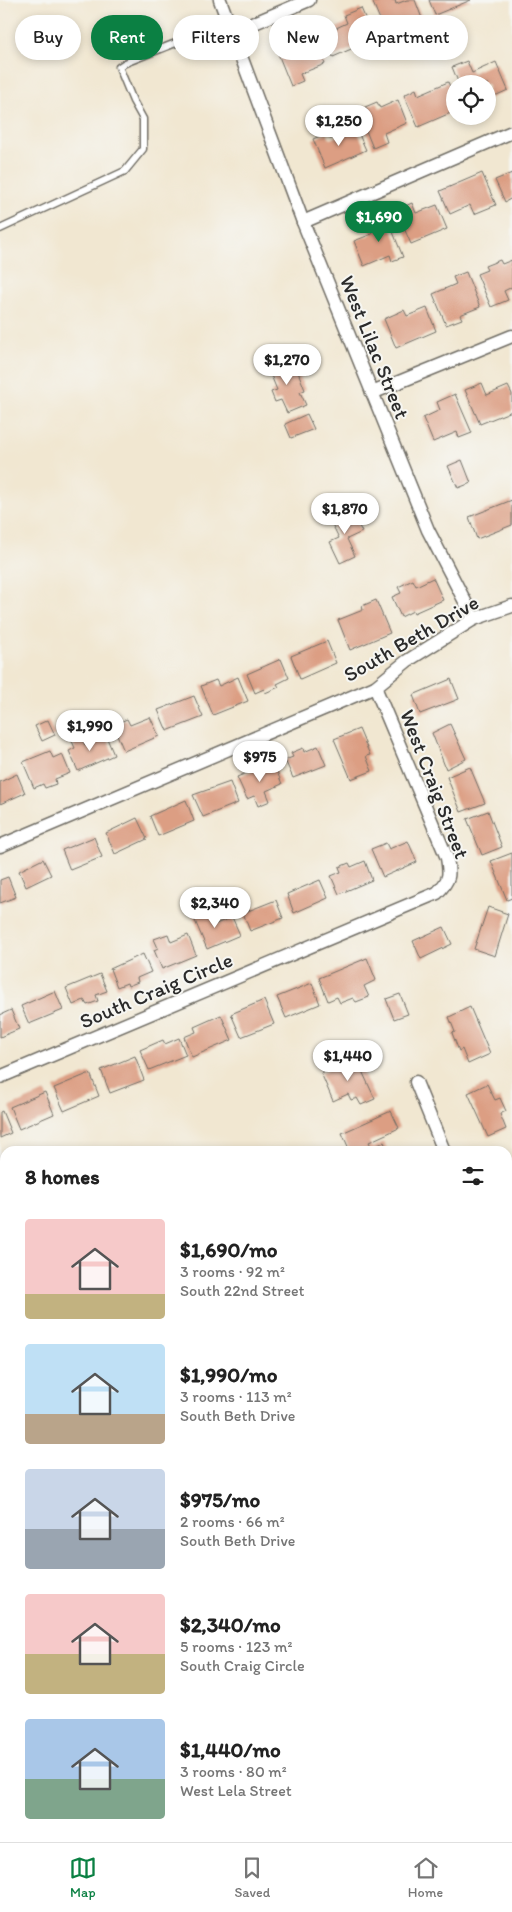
<!DOCTYPE html>
<meta charset="utf-8">
<style>
:root{--surface:#fff;--page:#f2f2f2;--text:#222;--muted:#767676;--line:#e0e0e0;--accent:#0b8043}
body{margin:0;font-family:Itim,sans-serif;background:var(--page);color:var(--text);height:100vh;display:flex;flex-direction:column;font-size:19px;white-space:nowrap}
*{box-sizing:border-box;margin:0}
p{font-size:16px;color:var(--muted)}
.icon{flex:none;width:28px;height:28px;fill:none;stroke:currentColor;stroke-width:2;stroke-linecap:round;stroke-linejoin:round}
.map{position:relative;flex:1;overflow:hidden}
.drawer{position:absolute;left:0px;top:1146px;width:512px;height:696px;display:flex;flex-direction:column;background:var(--surface);border-radius:15px 15px 0 0;box-shadow:0 2px 8px #0003}
.drawer>*{flex:none}
.banner{position:absolute;left:15px;top:15px;width:482px;height:45px;display:flex;gap:10px}
.fabs{position:absolute;left:446px;top:75px;display:grid;gap:10px}
.fabs a{display:grid;place-items:center;width:50px;height:50px;border-radius:50%;background:var(--surface);box-shadow:0 2px 8px #0003;font-size:25px}
.price{position:absolute;translate:-50% -42px;padding:0 11px;border-radius:18px;background:#fff;color:#222;font-size:16px;line-height:32px;filter:drop-shadow(0 1px 2px #0008)}
.price::after{content:'';position:absolute;left:50%;top:30px;width:15px;height:11px;margin-left:-8px;background:inherit;clip-path:polygon(0 0,100% 0,50% 100%)}
.price.current{background:var(--accent);color:#fff}
ul{padding:0;list-style:none}
li{display:flex;align-items:center;gap:15px;height:125px;padding:0 25px}
li span{display:grid;place-items:center;flex:none;width:140px;height:100px;border-radius:5px;color:#555}
li>.icon{margin-inline-start:auto}
span .icon{width:60px;height:60px;fill:#fffc;stroke-width:1}
li b{font-size:21px}
h2{display:flex;justify-content:space-between;align-items:center;height:60px;padding:0 25px;font-size:21px}
.pill{padding:0 18px;border-radius:22px;background:var(--surface);box-shadow:0 2px 8px #0003;font-size:18px;line-height:45px}
.pill.current{background:var(--accent);color:#fff}
.tabs{display:flex;justify-content:space-around;align-items:center;height:70px;border-top:1px solid var(--line);background:var(--surface);font-size:14px;color:var(--muted)}
.tabs a{display:grid;justify-items:center;gap:2px}
.tabs .current{color:var(--accent)}
.map>svg:first-child{display:block}
.building{fill:#dc9e83}
.lines{fill:none;stroke-linecap:round;stroke-linejoin:round}
.service-casing{stroke:#706d65;stroke-width:9}
.minor-casing{stroke:#706d65;stroke-width:15}
.secondary-casing{stroke:#706d65;stroke-width:20}
.service{stroke:#fff;stroke-width:6}
.minor{stroke:#fff;stroke-width:12}
.secondary{stroke:#fff;stroke-width:18}
.labels{text-anchor:middle;dominant-baseline:central;stroke-width:4;stroke-linejoin:round;paint-order:stroke}
.street-label{font-size:21px;fill:#2b2b2b;stroke:#f6f6f2}
</style>
<div class="map">
<svg width="512" height="1842" viewBox="0 0 512 1842">
<rect width="100%" height="100%" fill="#f6f6f2"/>
<filter id="ink" filterUnits="userSpaceOnUse"><feTurbulence type="fractalNoise" baseFrequency=".02" numOctaves="2"/><feDisplacementMap in="SourceGraphic" scale="10" xChannelSelector="R" yChannelSelector="G"/><feConvolveMatrix kernelMatrix="1 2 1 2 8 2 1 2 1" color-interpolation-filters="sRGB"/></filter>
<filter id="wash" filterUnits="userSpaceOnUse"><feTurbulence type="fractalNoise" baseFrequency=".0096" numOctaves="4" result="noise"/><feDisplacementMap in="SourceGraphic" scale="20" xChannelSelector="R" yChannelSelector="G"/><feGaussianBlur stdDeviation="1.12" result="paint"/><feColorMatrix in="noise" values="0 0 0 0 0 0 0 0 0 0 0 0 0 0 0 0 0 1.4 0 .05"/><feComposite in="paint" operator="in"/></filter>
<g filter="url(#wash)">
<rect width="100%" height="100%" fill="#f1e7d1"/>
<g id="blocks">
<!-- building -->
<g class="building">
<path d="M380,0H395L396,4L407,0H415L423,21L387,36L373,3Z"/>
<path d="M429,0H471L435,15Z"/>
<path d="M361,8L374,39L333,57L323,34L347,23L344,15Z"/>
<path d="M294,36L298,47L315,40L325,64L300,74L303,81L291,86L274,44Z"/>
<path d="M467,61L472,73L496,62L508,90L488,99V84H459L452,67Z"/>
<path d="M448,82L455,98V111L418,127L404,95L416,89L418,95Z"/>
<path d="M398,100L407,123L384,133L387,142L373,148L360,116L368,113L365,107L377,102L380,108Z"/>
<path d="M356,128L366,150L325,168L313,139L327,133L330,139Z"/>
<path d="M482,173L496,205L474,214L470,205L450,214L440,191Z"/>
<path d="M512,173V198L505,202L495,180Z"/>
<path d="M412,203L416,213L437,205L447,229L411,244L396,210Z"/>
<path d="M387,217L403,257L392,261L390,255L364,266L354,241L372,234L368,225Z"/>
<path d="M500,260L502,264L512,260V287L504,291L508,300L491,307L477,274L487,270L485,266Z"/>
<path d="M466,272L480,307L460,315L462,319L446,325L433,294L456,284L453,277Z"/>
<path d="M427,308L436,331L396,348L384,319L404,310L407,316Z"/>
<path d="M289,360L294,373L298,372L305,390L300,392L306,405L287,413L281,400L275,402L271,392L277,390L268,368Z"/>
<path d="M482,383L487,395L508,386L512,394V411L480,424L465,390Z"/>
<path d="M455,394L472,433L459,438L457,432L433,442L423,418L440,410L437,402Z"/>
<path d="M307,414L314,429L291,438L285,424Z"/>
<path d="M462,460L471,483L458,488L448,466Z"/>
<path d="M512,500V525L477,539L469,517Z"/>
<path d="M351,510L362,532L347,539L355,556L340,563L330,542L339,538L330,520Z"/>
<path d="M433,578L443,600L414,613L413,611L401,617L392,597L401,593L398,587L413,580L416,586Z"/>
<path d="M376,600L390,633L350,650L338,620L363,610L362,606Z"/>
<path d="M327,641L336,663L300,679L291,656Z"/>
<path d="M281,659L289,678L277,684L279,687L265,693L264,689L255,693L247,674Z"/>
<path d="M238,677L248,701L213,715L201,686L216,680L219,686Z"/>
<path d="M451,679L459,699L420,714L413,695Z"/>
<path d="M194,696L203,717L167,731L158,710Z"/>
<path d="M150,717L159,736L124,751L113,725L127,719L130,725Z"/>
<path d="M48,720L55,735L42,741L35,726Z"/>
<path d="M450,724L466,759L446,769L432,733Z"/>
<path d="M359,729L370,755L366,756L372,771L351,779L334,739Z"/>
<path d="M81,734L85,745L106,736L114,755L78,771L69,751L75,748L71,739Z"/>
<path d="M318,746L326,765L293,778L285,760L293,757L291,753L303,748L304,752Z"/>
<path d="M50,751L53,758L62,754L70,773L55,779L56,784L45,788L43,784L34,788L23,762Z"/>
<path d="M273,762L282,784L266,791L270,801L258,806L254,796L247,799L237,777Z"/>
<path d="M470,767L485,803L461,812L447,777Z"/>
<path d="M17,774L25,793L0,804V782Z"/>
<path d="M230,782L238,803L203,817L193,795Z"/>
<path d="M186,800L194,821L158,836L150,816Z"/>
<path d="M488,811L502,847L482,855L467,819Z"/>
<path d="M137,818L147,839L115,854L106,833Z"/>
<path d="M94,837L102,857L70,870L62,850Z"/>
<path d="M408,841L417,862L383,877L371,849L386,843L389,849Z"/>
<path d="M512,853V898L507,900L491,861Z"/>
<path d="M43,859L51,875L26,887L19,871Z"/>
<path d="M365,861L372,880L339,894L331,876L341,872L339,867L349,863L351,867Z"/>
<path d="M8,877L16,897L0,903V880Z"/>
<path d="M320,880L328,898L294,913L287,894Z"/>
<path d="M276,900L283,918L250,931L243,913Z"/>
<path d="M488,907L508,914L495,956L474,949Z"/>
<path d="M209,908L216,924L232,917L240,935L207,949L193,916Z"/>
<path d="M444,927L452,944L421,959L413,941Z"/>
<path d="M168,934L171,942L188,935L196,955L162,969L154,950L158,948L154,939Z"/>
<path d="M143,954L151,972L137,978L138,982L128,986L127,983L117,987L110,969Z"/>
<path d="M367,958L376,980L364,986L369,997L356,1002L353,998L340,1003L337,997L328,1001L319,978Z"/>
<path d="M100,974L107,991L96,995L98,1001L87,1005L84,1000L73,1005L66,988Z"/>
<path d="M312,983L320,1004L286,1018L277,997Z"/>
<path d="M55,991L63,1010L29,1024L21,1006Z"/>
<path d="M400,994L408,1014L394,1019L386,999Z"/>
<path d="M264,1000L274,1024L241,1037L231,1014Z"/>
<path d="M470,1007L490,1054L468,1064L462,1049L459,1051L452,1033L455,1032L449,1017Z"/>
<path d="M11,1010L19,1029L0,1037V1015Z"/>
<path d="M221,1015L232,1040L192,1057L184,1037L196,1032L194,1027Z"/>
<path d="M179,1038L186,1055L149,1070L140,1050L163,1040L165,1044Z"/>
<path d="M135,1056L144,1080L110,1093L101,1070Z"/>
<path d="M356,1058L375,1099L361,1105L357,1098L351,1100L348,1094L333,1101L321,1073Z"/>
<path d="M90,1073L99,1096L64,1111L54,1088Z"/>
<path d="M487,1084L495,1100L500,1098L506,1111L500,1114L506,1129L488,1137L468,1093Z"/>
<path d="M45,1092L54,1114L19,1129L10,1107Z"/>
<path d="M2,1111L11,1133L0,1138V1112Z"/>
<path d="M391,1111L399,1128L369,1142L372,1148L384,1142L388,1151H350L342,1133Z"/>
<path d="M512,1390V1411L508,1413V1392Z"/>
<path d="M5,1546V1581L0,1583V1548Z"/>
</g>
</g>
</g>
<g filter="url(#ink)">
<use href="#blocks" fill-opacity="0" stroke="#706d65" stroke-width="1"/>
<g class="lines">
<!-- service casing -->
<g class="service-casing">
<g id="service">
<path d="M0,229L125,171L143,149V119L133,101L119,67L125,63L229,22"/>
<path d="M0,1514L5,1511"/>
<path d="M131,1838L133,1842"/>
<path d="M209,1838L211,1842"/>
<path d="M16,1842L26,1838"/>
<path d="M148,1842L160,1838"/>
</g>
</g>
<!-- minor casing -->
<g class="minor-casing">
<g id="minor">
<path d="M220,0L303,222L428,530L474,619"/>
<path d="M233,32L309,0"/>
<path d="M303,222L512,132"/>
<path d="M372,393L512,336"/>
<path d="M0,846L375,687L407,661L474,619L512,606"/>
<path d="M0,1077L437,893C450,880 450,875 447,858L375,687"/>
<path d="M416,1082L444,1151"/>
<path d="M508,1303L512,1314"/>
</g>
</g>
<!-- secondary casing -->
<g class="secondary-casing">
<g id="secondary">
<path d="M508,1456L512,1454"/>
<path d="M0,1667L5,1665"/>
<path d="M0,1815L5,1828"/>
</g>
</g>
<!-- service -->
<use href="#service" class="service"/>
<!-- minor -->
<use href="#minor" class="minor"/>
<!-- secondary -->
<use href="#secondary" class="secondary"/>
</g>
</g>
<g class="labels">
<!-- street labels -->
<g class="street-label">
<text transform="translate(375 347) rotate(68)">West Lilac Street</text>
<text transform="translate(411 638) rotate(-30)">South Beth Drive</text>
<text transform="translate(435 784) rotate(69)">West Craig Street</text>
<text transform="translate(156 990) rotate(-23)">South Craig Circle</text>
</g>
</g>
</svg>
<div class="fabs">
<a><svg class="icon" aria-label="locate" viewBox="0 0 24 24"><circle cx="12" cy="12" r="6"/><path d="M12 2v4M12 18v4M2 12h4M18 12h4"/></svg></a>
</div>
<b class="price" style="left:339px;top:147px">$1,250</b>
<b class="price current" style="left:379px;top:243px">$1,690</b>
<b class="price" style="left:287px;top:386px">$1,270</b>
<b class="price" style="left:345px;top:535px">$1,870</b>
<b class="price" style="left:90px;top:752px">$1,990</b>
<b class="price" style="left:260px;top:783px">$975</b>
<b class="price" style="left:215px;top:929px">$2,340</b>
<b class="price" style="left:348px;top:1082px">$1,440</b>
<div class="banner">
<a class="pill">Buy</a>
<a class="pill current">Rent</a>
<a class="pill">Filters</a>
<a class="pill">New</a>
<a class="pill">Apartment</a>
</div>
<section class="drawer">
<h2>8 homes<svg class="icon" aria-label="filters" viewBox="0 0 24 24"><path d="M4 7h16M4 17h16"/><circle cx="9" cy="7" r="2"/><circle cx="15" cy="17" r="2"/></svg></h2>
<ul>
<li><span style="background:linear-gradient(#f6c9c9 75%,#c2b280 0)"><svg class="icon" aria-label="home" viewBox="0 0 24 24"><path d="M3 11l9-7 9 7M6 9v11h12V9"/></svg></span><div><b>$1,690/mo</b><p>3 rooms · 92 m²</p><p>South 22nd Street</p></div></li>
<li><span style="background:linear-gradient(#bfe0f5 70%,#b9a48a 0)"><svg class="icon" aria-label="home" viewBox="0 0 24 24"><path d="M3 11l9-7 9 7M6 9v11h12V9"/></svg></span><div><b>$1,990/mo</b><p>3 rooms · 113 m²</p><p>South Beth Drive</p></div></li>
<li><span style="background:linear-gradient(#c9d6e8 60%,#9aa5b1 0)"><svg class="icon" aria-label="home" viewBox="0 0 24 24"><path d="M3 11l9-7 9 7M6 9v11h12V9"/></svg></span><div><b>$975/mo</b><p>2 rooms · 66 m²</p><p>South Beth Drive</p></div></li>
<li><span style="background:linear-gradient(#f6c9c9 60%,#c2b280 0)"><svg class="icon" aria-label="home" viewBox="0 0 24 24"><path d="M3 11l9-7 9 7M6 9v11h12V9"/></svg></span><div><b>$2,340/mo</b><p>5 rooms · 123 m²</p><p>South Craig Circle</p></div></li>
<li><span style="background:linear-gradient(#a9c7e8 60%,#7fa58c 0)"><svg class="icon" aria-label="home" viewBox="0 0 24 24"><path d="M3 11l9-7 9 7M6 9v11h12V9"/></svg></span><div><b>$1,440/mo</b><p>3 rooms · 80 m²</p><p>West Lela Street</p></div></li>
</ul>
</section>
</div>
<nav class="tabs">
<a class="current"><svg class="icon" aria-label="map" viewBox="0 0 24 24"><path d="M3 6l6-2 6 2 6-2v14l-6 2-6-2-6 2zM9 4v14M15 6v14"/></svg>Map</a>
<a><svg class="icon" aria-label="saved" viewBox="0 0 24 24"><path d="M7 4h10v16l-5-4-5 4z"/></svg>Saved</a>
<a><svg class="icon" aria-label="home" viewBox="0 0 24 24"><path d="M3 11l9-7 9 7M6 9v11h12V9"/></svg>Home</a>
</nav>
